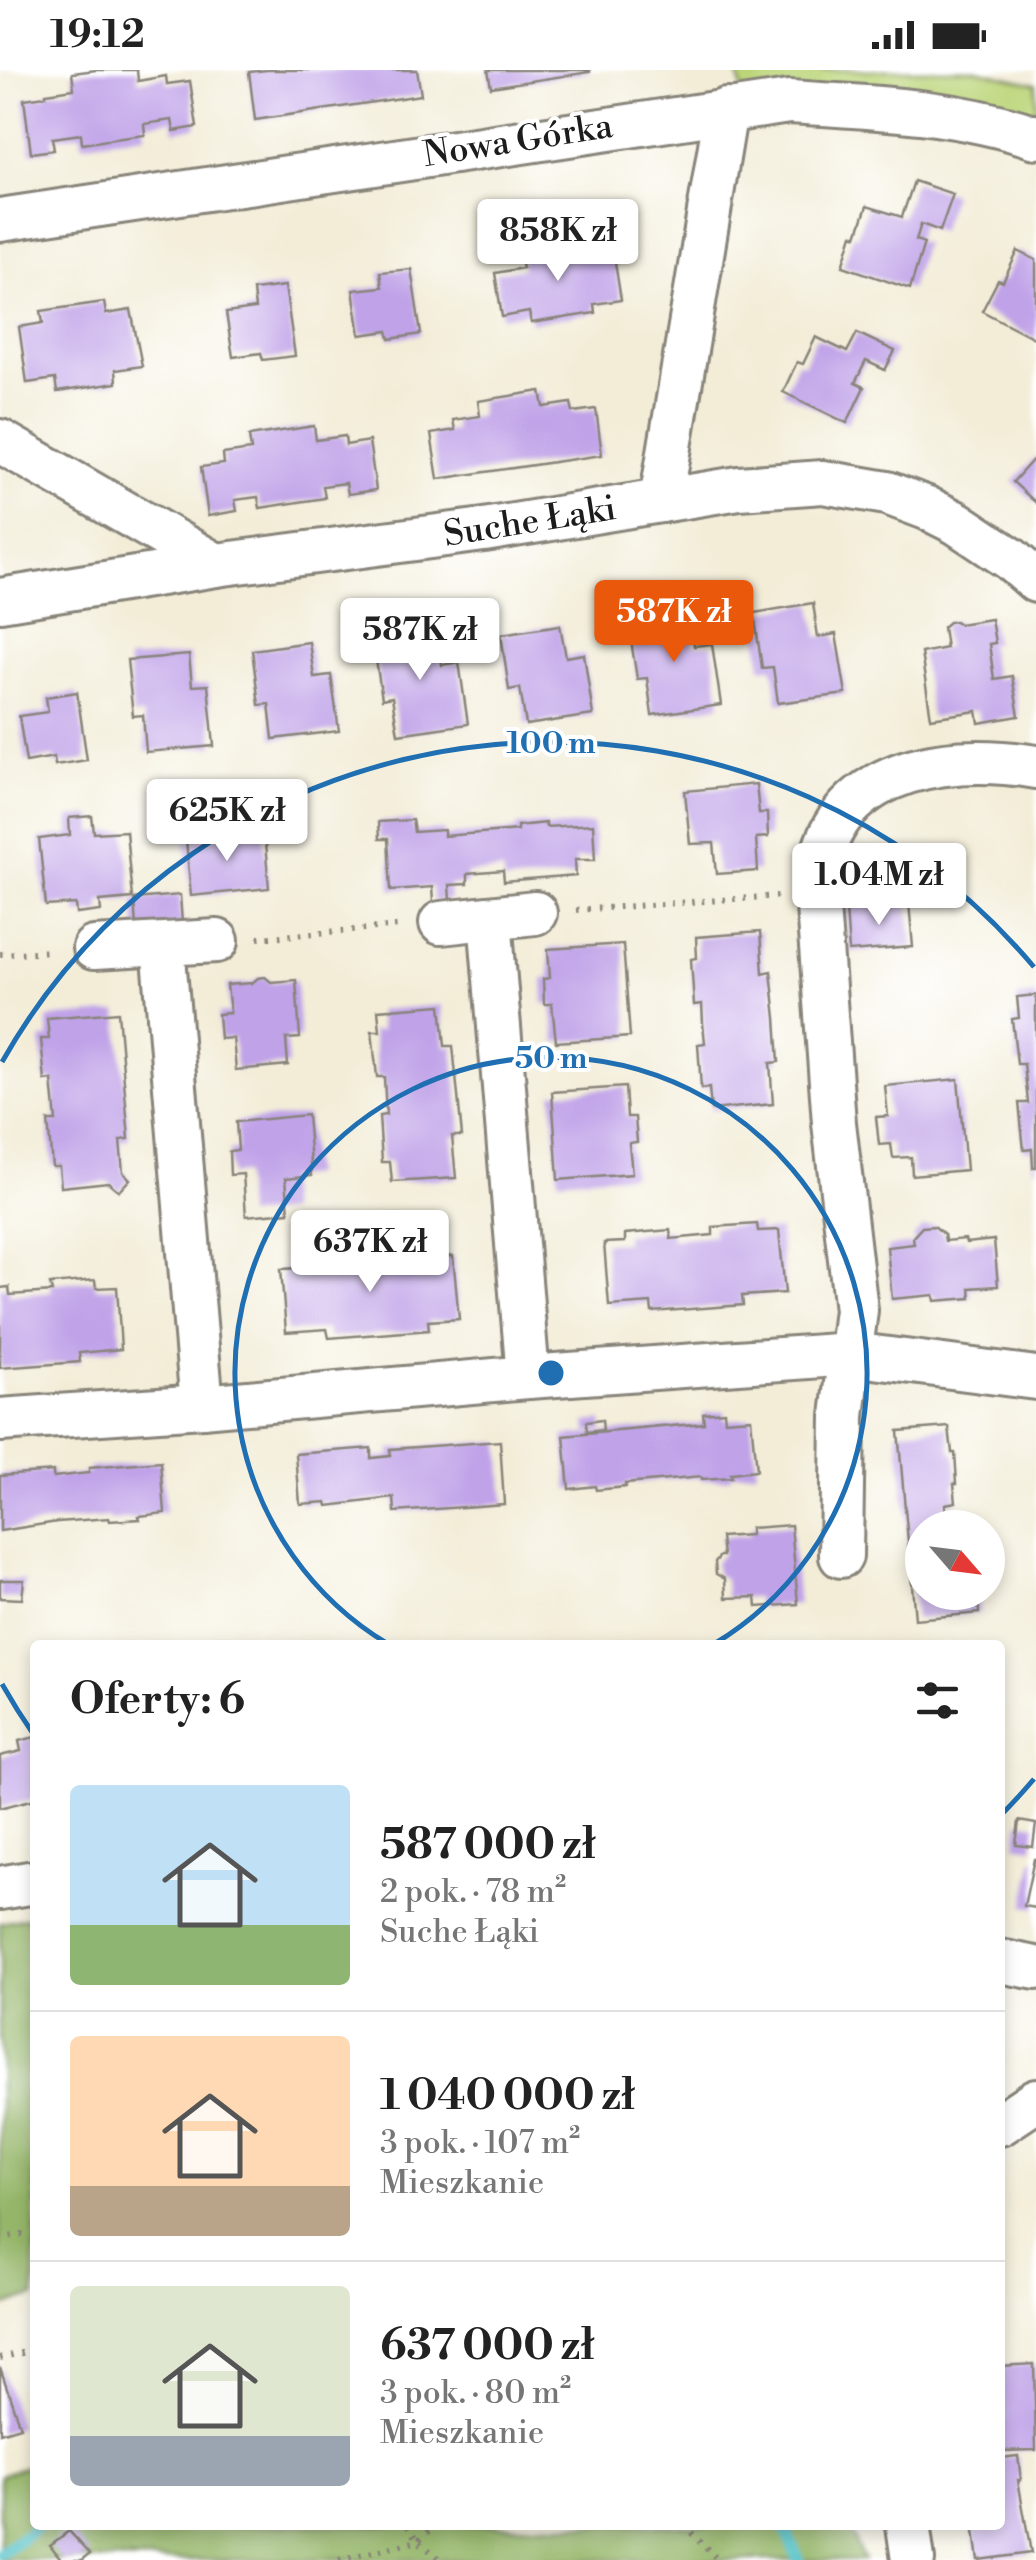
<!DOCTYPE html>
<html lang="pl">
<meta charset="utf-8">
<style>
:root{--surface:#fff;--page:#f6f6f6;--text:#222;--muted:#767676;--line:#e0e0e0;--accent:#ea580c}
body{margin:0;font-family:"Libre Bodoni",serif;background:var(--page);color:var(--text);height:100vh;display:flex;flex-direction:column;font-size:38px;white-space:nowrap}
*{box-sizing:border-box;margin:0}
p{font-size:32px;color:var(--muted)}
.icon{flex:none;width:55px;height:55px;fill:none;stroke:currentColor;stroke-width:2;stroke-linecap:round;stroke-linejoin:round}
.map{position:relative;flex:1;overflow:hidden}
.panel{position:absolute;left:30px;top:1570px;width:975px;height:890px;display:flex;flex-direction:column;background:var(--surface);border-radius:10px;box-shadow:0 5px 15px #0003}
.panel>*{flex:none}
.needle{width:65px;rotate:118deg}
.controls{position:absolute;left:905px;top:1440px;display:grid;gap:20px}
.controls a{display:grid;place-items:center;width:100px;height:100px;border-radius:50%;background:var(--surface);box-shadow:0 5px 15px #0003;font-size:50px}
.price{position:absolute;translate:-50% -85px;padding:0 22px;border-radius:10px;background:#fff;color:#222;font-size:32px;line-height:65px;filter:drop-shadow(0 2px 5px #0008)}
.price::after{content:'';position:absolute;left:50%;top:60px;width:30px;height:22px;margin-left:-15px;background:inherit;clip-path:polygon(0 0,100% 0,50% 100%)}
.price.on{background:var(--accent);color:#fff}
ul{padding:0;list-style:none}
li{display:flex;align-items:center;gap:30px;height:250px;padding:0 40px}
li+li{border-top:2px solid var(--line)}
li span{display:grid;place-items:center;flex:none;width:280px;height:200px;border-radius:10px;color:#555}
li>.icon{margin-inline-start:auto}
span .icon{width:120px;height:120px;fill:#fffc;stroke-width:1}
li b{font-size:42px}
h2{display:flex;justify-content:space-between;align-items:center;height:120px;padding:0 40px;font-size:42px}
.status{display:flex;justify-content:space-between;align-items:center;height:70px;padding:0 50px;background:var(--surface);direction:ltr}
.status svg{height:28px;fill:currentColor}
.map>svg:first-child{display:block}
.green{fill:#bcd579;stroke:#6c784a;stroke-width:2.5}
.forest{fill:#95b669;stroke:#586942;stroke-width:2.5}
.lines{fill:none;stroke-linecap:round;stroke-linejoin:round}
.stream{stroke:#54c2c8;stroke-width:12}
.building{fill:#c0a2e8}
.minor-casing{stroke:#88847a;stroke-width:48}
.path{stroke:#88847a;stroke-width:6;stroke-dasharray:2.5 8;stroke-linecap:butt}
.minor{stroke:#fff;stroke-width:42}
.ring{fill:none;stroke:#1f6fb2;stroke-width:5}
.labels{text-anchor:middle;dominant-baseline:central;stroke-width:8;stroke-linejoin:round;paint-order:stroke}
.street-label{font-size:35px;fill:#1c1c1c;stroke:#fff}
.centre{fill:#1f6fb2;stroke:#fff;stroke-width:5}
.ring-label{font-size:30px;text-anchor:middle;font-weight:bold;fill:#1f6fb2;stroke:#fff;stroke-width:8;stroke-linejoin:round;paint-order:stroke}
</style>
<div class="status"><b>19:12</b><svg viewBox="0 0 49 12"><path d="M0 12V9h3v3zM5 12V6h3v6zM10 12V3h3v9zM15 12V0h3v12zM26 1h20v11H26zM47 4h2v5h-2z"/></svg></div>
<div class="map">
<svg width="1036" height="2490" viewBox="0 0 1036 2490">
<rect width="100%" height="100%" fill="#fff"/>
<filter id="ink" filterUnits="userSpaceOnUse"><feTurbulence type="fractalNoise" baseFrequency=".01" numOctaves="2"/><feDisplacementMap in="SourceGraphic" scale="20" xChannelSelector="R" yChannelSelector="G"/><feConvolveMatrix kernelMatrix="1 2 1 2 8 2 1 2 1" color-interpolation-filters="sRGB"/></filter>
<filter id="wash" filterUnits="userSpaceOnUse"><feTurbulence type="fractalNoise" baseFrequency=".0048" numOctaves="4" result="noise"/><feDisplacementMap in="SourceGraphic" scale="40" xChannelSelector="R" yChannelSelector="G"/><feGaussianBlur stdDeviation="2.25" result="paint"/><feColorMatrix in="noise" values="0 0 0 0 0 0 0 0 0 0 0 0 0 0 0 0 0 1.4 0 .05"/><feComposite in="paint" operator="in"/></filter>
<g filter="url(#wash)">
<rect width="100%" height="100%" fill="#f3edd8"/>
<!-- green -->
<path class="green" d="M737,0H976L1036,14V46L742,21Z"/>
<!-- forest -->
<g class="forest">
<path d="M35,1846V2226L0,2238V1853Z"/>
<path d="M35,2392V2455H847L864,2490H0V2405Z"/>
</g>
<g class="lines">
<!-- stream -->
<g class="stream">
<path d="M783,2455L799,2490"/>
<path d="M0,2484L39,2455"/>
</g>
</g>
<g id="blocks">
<!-- building -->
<g class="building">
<path d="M96,0H137L138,11L166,6L167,14L190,11L197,57L174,61L172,50L144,54L145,65L114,69L82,74L81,64L52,68L54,80L31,83L24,29L46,26V23L74,19L72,3Z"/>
<path d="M267,0H417L421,25L255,50L249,2Z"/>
<path d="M488,0H590V2L491,17Z"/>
<path d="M914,111L953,124L940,161L921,154L916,170L924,173L910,219L843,196L853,164L857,166L867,136L902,147Z"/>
<path d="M584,173L587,189L614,186L621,230L594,234L595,243L531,253L529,242L502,247L495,203L523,198L520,183Z"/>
<path d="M1018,181L1036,190V269L982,241L998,210L1003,212Z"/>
<path d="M411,199L421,264L390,269L388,261L360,265L353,220L382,217L380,202Z"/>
<path d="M285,216L295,286L263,290L261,283L233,287L226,243L255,239L253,220Z"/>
<path d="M104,232L106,244L131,240L142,296L115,300L116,313L57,322L55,309L27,313L19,257L43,253L41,241Z"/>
<path d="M857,263L895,281L885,300L866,291L855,313L864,317L847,353L783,322L797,292L803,294L816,267L847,282Z"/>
<path d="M541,321L544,337L571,333L573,342L596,339L602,385L438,409L431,364L455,360L453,350L480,346L478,331Z"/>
<path d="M314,356L316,370L345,366L346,375L369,371L376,420L348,424L346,413L323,416L325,428L260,438L258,427L235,430L237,441L208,446L201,397L224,394L223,384L251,380L249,366Z"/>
<path d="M1036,386V433L1013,412Z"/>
<path d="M813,533L818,567L836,564L846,624L778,633L773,597L762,598L754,543Z"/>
<path d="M689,543L694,576L712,574L721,635L652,645L647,608L637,609L628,551Z"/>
<path d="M991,549L995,573L989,574L994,609L1012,606L1019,646L979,653L977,641L931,648L921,583L946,578L943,557L949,552L955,551L959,554Z"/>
<path d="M560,555L566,587L584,584L593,645L526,655L520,618L509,620L501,564Z"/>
<path d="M437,561L442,595L459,592L468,654L398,664L392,627L382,629L373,571Z"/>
<path d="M309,572L314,607L331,605L339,661L273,669L269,634L259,635L252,580Z"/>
<path d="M189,585L192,616L208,615L214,676L146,682L143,645L133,646L127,590Z"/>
<path d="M77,622L87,690L55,695L54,687L26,692L19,646L48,642L46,627Z"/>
<path d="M756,714L759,743H767L768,767L756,768L758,801L717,804L714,773L690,774L685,721Z"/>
<path d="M92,746L94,763L126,761L132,828L100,831L101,841L77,844L76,834L46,836L39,769L70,765L69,748Z"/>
<path d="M412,750L414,762L444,760V766L517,760V756L546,753V757L593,754L595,789H575L576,806L504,812L503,801L467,804V814L449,815L450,830L433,832L432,817L391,820L388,769H379L378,752Z"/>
<path d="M264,763L269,818L191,826L186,769Z"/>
<path d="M180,825L183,867L137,871L134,829Z"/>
<path d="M909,833L913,877L849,882L846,838Z"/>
<path d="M760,862L763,903L771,901L776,948L779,992L770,993L773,1034L711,1040L709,1018L701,1019L698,974L705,973L703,953L702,934L694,935L691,889L697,888L696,867Z"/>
<path d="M623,874L630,967L556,972L552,934H544L543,909L550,908L548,879Z"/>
<path d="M265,907L271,912L296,910L300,968L286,969L288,995L236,1000L233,968L220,969L218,944L230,943L227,915L252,913L258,908Z"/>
<path d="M1036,925V1097L1033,1098L1032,1079L1024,1080L1019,1033H1028L1026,1013L1024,994H1017L1012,949L1019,948L1017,927Z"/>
<path d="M441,935L445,976H453L462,1066H452L456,1108L392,1112L390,1092H382L379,1046L386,1045L384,1007H377L372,961H380L378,940Z"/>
<path d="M118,942L129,1069L120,1070L123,1102L130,1109L119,1121L108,1112L61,1117L59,1096H52L48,1051H56L52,1010L45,1011L41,969H49L47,948Z"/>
<path d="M958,1009L966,1100L912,1105L911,1087L893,1088L891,1074L879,1075L876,1047L888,1046L885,1016Z"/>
<path d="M625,1017L627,1047H635L637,1072L629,1073L632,1104L558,1110L552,1022Z"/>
<path d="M307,1045L312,1105L286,1108L289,1142L246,1146L243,1104L230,1105L229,1081L238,1080L236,1052Z"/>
<path d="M757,1154L758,1161L779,1160L785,1223L742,1226L743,1235L652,1242L651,1233L609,1236L604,1173L625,1172V1164L670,1160L671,1169L713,1165V1157Z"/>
<path d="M934,1156L944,1164L945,1171L965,1169L966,1173L994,1170L998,1216L970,1218L971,1228L935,1231L934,1225L892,1229L887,1177L914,1174L913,1167L922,1157Z"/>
<path d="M432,1180L433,1188L453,1186L459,1249L428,1251L429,1260L329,1268L327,1259L286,1262L281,1199L302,1198L301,1191L346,1187L347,1195L388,1191V1184Z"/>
<path d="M95,1210L96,1218L117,1217L121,1279L79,1283L80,1292L0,1298V1218L9,1217L10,1225L52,1222L50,1214Z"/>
<path d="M724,1341L725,1350L751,1348L756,1401L730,1404L731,1408L701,1410V1407L625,1414V1417L596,1420L595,1416L569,1419L564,1366L704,1353L703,1343Z"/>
<path d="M602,1350L603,1360L587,1362L586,1352Z"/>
<path d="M949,1357L952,1383H955L957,1413H954L956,1432L945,1434L947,1458H922V1522H978L979,1543L915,1549L898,1361Z"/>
<path d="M500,1371L504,1434L395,1442L394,1428L328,1436L327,1432L300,1434L296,1384L371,1378V1388L390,1386V1379Z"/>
<path d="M161,1392L165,1443L139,1446L140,1449L110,1451L109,1448L57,1452L0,1461V1405L53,1401V1407L89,1403V1398Z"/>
<path d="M791,1455L798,1534L757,1537L756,1527L726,1528L725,1509L716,1504L715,1492L720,1486H723L721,1467L750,1465V1458Z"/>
<path d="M0,1510H24L22,1529L0,1528Z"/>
<path d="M35,1667V1729L0,1738V1686L21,1681L19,1671Z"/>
<path d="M1019,1751L1036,1754L1033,1777L1016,1775Z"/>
<path d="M1034,1789H1036V1838L1024,1836Z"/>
<path d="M1034,2294L1036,2380L1000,2381V2296Z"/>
<path d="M0,2297L20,2357L0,2363Z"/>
<path d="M1018,2386L1021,2410H1018L1031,2483L978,2490L973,2455H1000V2388Z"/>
<path d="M69,2461L90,2484L82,2490H62L50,2475Z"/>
</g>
</g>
</g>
<g filter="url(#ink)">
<use href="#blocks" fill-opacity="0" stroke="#88847a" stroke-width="2.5"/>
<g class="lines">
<!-- minor casing -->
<g class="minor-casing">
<g id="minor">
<path d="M0,150L789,32C872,37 957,40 1036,67"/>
<path d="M0,371L216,495"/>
<path d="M661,431L726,40"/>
<path d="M0,530L216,495L484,460L739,418L823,412L887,423L927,438L957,453L1011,489L1036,511"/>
<path d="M490,848L528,1307"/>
<path d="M441,853L535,843"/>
<path d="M163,875L202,1336"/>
<path d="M94,878L217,871"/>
<path d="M0,1350L202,1336L528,1307L851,1284L1036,1308"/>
<path d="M841,1486L843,1346L856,1240L834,1053L817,823C820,702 938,680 1036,697"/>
<path d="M0,1818L35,1812"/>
<path d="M1000,1891L1036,1898"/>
<path d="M1000,2054L1036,2030"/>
<path d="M908,2455L913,2490"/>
</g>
</g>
<!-- path -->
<g class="path">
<path d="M576,840L778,826"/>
<path d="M258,868L400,856"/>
<path d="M0,884L52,881"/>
<path d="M0,2168L21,2165L35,2169"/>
<path d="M0,2288L35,2280"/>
<path d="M409,2455L418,2471L441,2490"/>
<path d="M684,2455L718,2490"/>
<path d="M339,2490L418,2471L435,2455"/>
</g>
<!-- minor -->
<use href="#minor" class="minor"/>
</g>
</g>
<!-- distance rings -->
<g class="ring">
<path d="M388 1574A316 316 0 1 1 714 1574"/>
<path d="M1034 1709A631 631 0 0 1 1001 1745M34 1665A631 631 0 0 1 2 1614M2 992A631 631 0 0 1 1034 897"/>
</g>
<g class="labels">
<!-- street labels -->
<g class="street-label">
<text transform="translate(518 71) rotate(-9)">Nowa Górka</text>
<text transform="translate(530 452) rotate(-9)">Suche Łąki</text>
</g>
</g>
<circle cx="551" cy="1303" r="15" class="centre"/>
<g class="ring-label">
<text x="551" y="683">100 m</text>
<text x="551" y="998">50 m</text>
</g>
</svg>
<div class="controls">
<a><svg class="needle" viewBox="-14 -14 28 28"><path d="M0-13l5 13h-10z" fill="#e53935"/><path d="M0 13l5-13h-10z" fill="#767676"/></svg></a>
</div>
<b class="price" style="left:558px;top:214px">858K zł</b>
<b class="price on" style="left:674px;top:595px">587K zł</b>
<b class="price" style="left:420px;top:613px">587K zł</b>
<b class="price" style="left:227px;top:794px">625K zł</b>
<b class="price" style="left:879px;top:858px">1.04M zł</b>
<b class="price" style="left:370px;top:1225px">637K zł</b>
<section class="panel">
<h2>Oferty: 6<svg class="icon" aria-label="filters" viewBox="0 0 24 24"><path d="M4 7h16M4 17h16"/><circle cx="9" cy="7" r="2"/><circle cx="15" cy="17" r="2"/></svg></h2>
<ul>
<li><span style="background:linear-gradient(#bfe0f5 70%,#8fb573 0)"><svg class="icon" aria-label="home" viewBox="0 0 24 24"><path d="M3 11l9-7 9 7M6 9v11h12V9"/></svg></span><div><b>587 000 zł</b><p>2 pok. · 78 m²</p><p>Suche Łąki</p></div></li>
<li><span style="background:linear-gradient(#ffd9b3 75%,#b9a48a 0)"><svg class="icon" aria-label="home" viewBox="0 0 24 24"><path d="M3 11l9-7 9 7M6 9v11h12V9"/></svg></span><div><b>1 040 000 zł</b><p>3 pok. · 107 m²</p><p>Mieszkanie</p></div></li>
<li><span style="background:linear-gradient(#dfe7d0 75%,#9aa5b1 0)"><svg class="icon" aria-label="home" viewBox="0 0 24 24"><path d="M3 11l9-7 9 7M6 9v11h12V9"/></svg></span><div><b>637 000 zł</b><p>3 pok. · 80 m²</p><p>Mieszkanie</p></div></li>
</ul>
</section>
</div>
